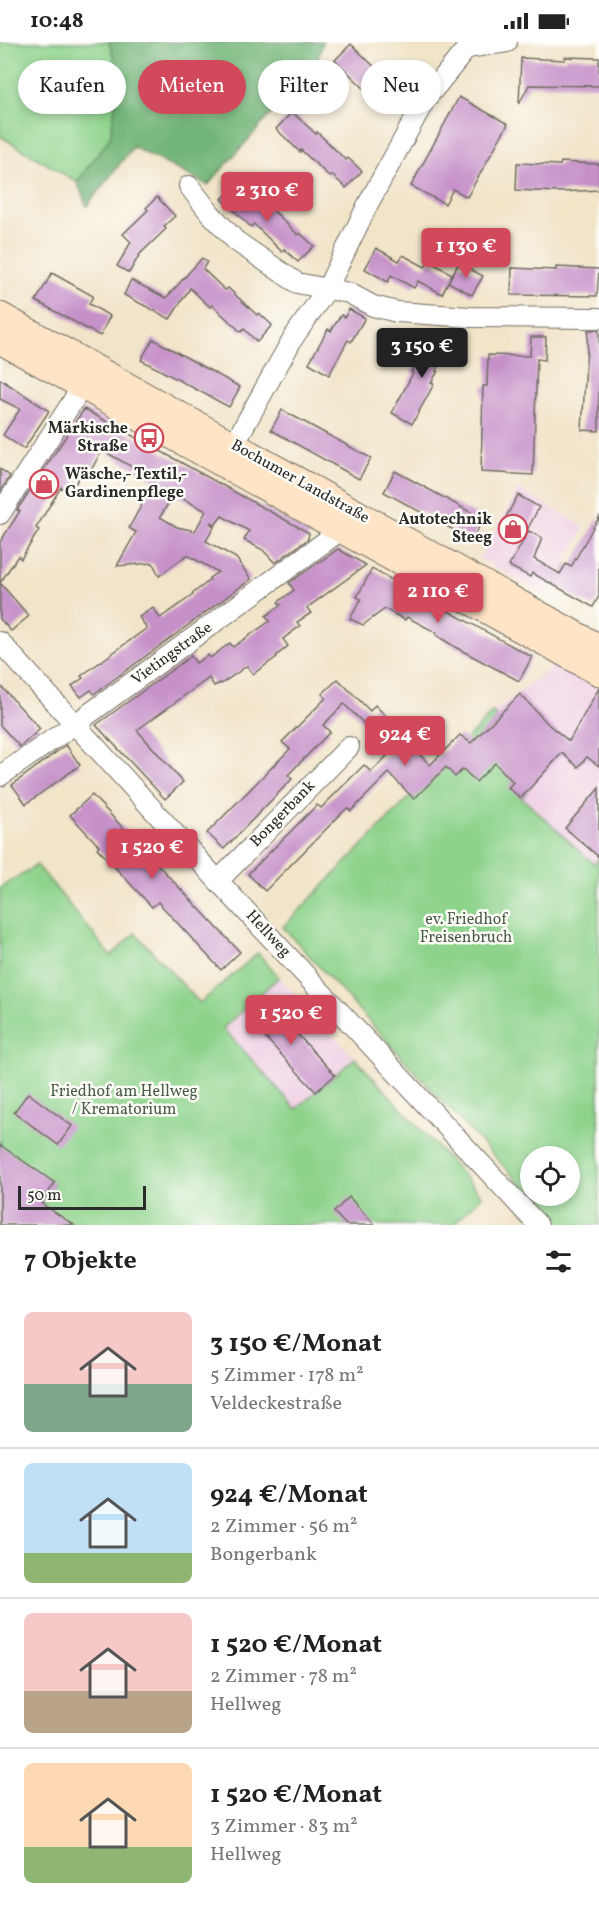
<!DOCTYPE html>
<html lang="de">
<meta charset="utf-8">
<style>
:root{--surface:#fff;--page:#f6f6f6;--text:#222;--muted:#767676;--line:#e0e0e0;--accent:#d1495b}
body{margin:0;font-family:Vollkorn,serif;background:var(--page);color:var(--text);height:100vh;display:flex;flex-direction:column;font-size:22px;white-space:nowrap}
*{box-sizing:border-box;margin:0}
p{font-size:20px;color:var(--muted)}
.icon{flex:none;width:33px;height:33px;fill:none;stroke:currentColor;stroke-width:2;stroke-linecap:round;stroke-linejoin:round}
.map{position:relative;height:1183px;overflow:hidden}
.side{display:flex;flex-direction:column;background:var(--surface);flex:1}
.side>*{flex:none}
.banner{position:absolute;left:18px;top:18px;width:564px;height:54px;display:flex;gap:12px}
.fabs{position:absolute;left:520px;top:1104px;display:grid;gap:12px}
.fabs a{display:grid;place-items:center;width:60px;height:60px;border-radius:50%;background:var(--surface);box-shadow:0 3px 9px #0003;font-size:30px}
.scale{position:absolute;left:18px;bottom:15px;width:128px;box-sizing:border-box;padding-left:6px;border:3px solid #2b2b2b;border-top:0;font-size:16px;line-height:21px;white-space:nowrap;color:#2b2b2b;-webkit-text-stroke:4px #fdfcf7;paint-order:stroke}
.price{position:absolute;translate:-50% -51px;padding:0 14px;border-radius:6px;background:var(--accent);color:#fff;font-size:20px;line-height:39px;filter:drop-shadow(0 2px 3px #0008)}
.price::after{content:'';position:absolute;left:50%;top:36px;width:18px;height:14px;margin-left:-9px;background:inherit;clip-path:polygon(0 0,100% 0,50% 100%)}
.price.current{background:#222;color:#fff}
ul{padding:0;list-style:none}
li{display:flex;align-items:center;gap:18px;height:150px;padding:0 24px}
li+li{border-top:2px solid var(--line)}
li span{display:grid;place-items:center;flex:none;width:168px;height:120px;border-radius:9px;color:#555}
li>.icon{margin-inline-start:auto}
span .icon{width:72px;height:72px;fill:#fffc;stroke-width:1}
li b{font-size:26px}
h2{display:flex;justify-content:space-between;align-items:center;height:72px;padding:0 24px;font-size:26px}
.pill{padding:0 21px;border-radius:27px;background:var(--surface);box-shadow:0 3px 9px #0003;font-size:21px;line-height:54px}
.pill.current{background:var(--accent);color:#fff}
.status{display:flex;justify-content:space-between;align-items:center;height:42px;padding:0 30px;background:var(--surface);direction:ltr}
.status svg{height:16px;fill:currentColor}
.map>svg:first-child{display:block}
.built{fill:#f0d0e4}
.green{fill:#8ed38c;stroke:#5c7f5c;stroke-width:1.5}
.forest{fill:#72b578;stroke:#4e7052;stroke-width:1.5}
.building{fill:#c690c9;fill-rule:evenodd}
.lines{fill:none;stroke-linecap:round;stroke-linejoin:round}
.street-casing{stroke:#706c62;stroke-width:22}
.secondary-casing{stroke:#706c62;stroke-width:29}
.street{stroke:#fff;stroke-width:20}
.secondary{stroke:#ffe4c6;stroke-width:27}
.labels{text-anchor:middle;dominant-baseline:central;stroke-width:5;stroke-linejoin:round;paint-order:stroke}
.poi-label{font-size:16px;font-weight:bold;fill:#2b2b2b;stroke:#fdfcf7;text-anchor:end}
.street-label{font-size:16px;fill:#2b2b2b;stroke:#fdfcf7}
.park-label{font-size:16px;fill:#495d48;stroke:#fdfcf7}
</style>
<div class="status"><b>10:48</b><svg viewBox="0 0 49 12"><path d="M0 12V9h3v3zM5 12V6h3v6zM10 12V3h3v9zM15 12V0h3v12zM26 1h20v11H26zM47 4h2v5h-2z"/></svg></div>
<div class="map">
<svg width="599" height="1183" viewBox="0 0 599 1183">
<rect width="100%" height="100%" fill="#fdfcf7"/>
<filter id="ink" filterUnits="userSpaceOnUse"><feTurbulence type="fractalNoise" baseFrequency=".0167" numOctaves="2"/><feDisplacementMap in="SourceGraphic" scale="12" xChannelSelector="R" yChannelSelector="G"/><feConvolveMatrix kernelMatrix="1 2 1 2 8 2 1 2 1" color-interpolation-filters="sRGB"/></filter>
<filter id="wash" filterUnits="userSpaceOnUse"><feTurbulence type="fractalNoise" baseFrequency=".008" numOctaves="4" result="noise"/><feDisplacementMap in="SourceGraphic" scale="24" xChannelSelector="R" yChannelSelector="G"/><feGaussianBlur stdDeviation="1.35" result="paint"/><feColorMatrix in="noise" values="0 0 0 0 0 0 0 0 0 0 0 0 0 0 0 0 0 1.4 0 .05"/><feComposite in="paint" operator="in"/></filter>
<g filter="url(#wash)">
<rect width="100%" height="100%" fill="#f1e4c8"/>
<!-- built -->
<g class="built">
<path d="M519,447L585,485L546,554L479,516Z"/>
<path d="M556,622L599,645V816L594,822L522,756L536,737L493,670Z"/>
<path d="M279,935L355,1016L297,1068L223,986Z"/>
</g>
<!-- green -->
<g class="green">
<path d="M0,0H109L120,35L110,96L77,140L0,94Z"/>
<path d="M493,670L536,737L522,756L594,822L599,816V1183H559L531,1154H570V1114H531V1153L441,1058L283,885Z"/>
<path d="M37,823L111,914L135,891L200,961L258,911L279,935L223,986L296,1067L355,1016L482,1154L453,1183H0V846Z"/>
</g>
<!-- forest -->
<path class="forest" d="M109,0H323L317,20L208,143L133,105L87,164L77,140L110,96L120,35Z"/>
<g id="blocks">
<!-- building -->
<g class="building">
<path d="M351,2L388,38L391,36L405,49L389,66L375,53L373,55L335,18Z"/>
<path d="M565,15L599,16V44L529,43L519,62L521,16L565,18Z"/>
<path d="M459,55L508,82L467,155L453,147L445,162L411,144Z"/>
<path d="M292,70L316,92L317,90L346,118L348,116L362,129L346,146L332,133L330,135L301,108L300,110L276,87Z"/>
<path d="M561,120L599,122V148L559,150L516,148L517,121L560,123Z"/>
<path d="M238,140L267,168L270,165L298,193L300,191L314,204L298,220L284,207L282,210L254,182L251,185L222,157Z"/>
<path d="M157,155L175,174L164,184L166,187L140,212L129,231L117,224L131,200L123,192L148,168L146,166Z"/>
<path d="M376,206L399,219L403,213L425,225L429,219L452,232L442,252L418,239L414,246L391,233L388,240L365,227Z"/>
<path d="M202,216L207,220L203,227L225,248L228,246L257,273L259,271L272,283L257,300L244,287L241,290L212,263L210,265L190,246L170,277L124,253L131,238L166,256Z"/>
<path d="M459,221L483,234L472,253L448,240Z"/>
<path d="M556,225L599,227L597,254L511,253L512,226L556,228Z"/>
<path d="M52,231L93,254L89,262L110,274L100,294L36,259Z"/>
<path d="M349,267L365,276L351,300L348,298L329,333L309,321L328,287L331,289L341,273L345,275Z"/>
<path d="M588,288H599V389L582,388Z"/>
<path d="M433,291L453,301L436,329H438L431,341L434,342L412,382L392,371L413,331L411,330Z"/>
<path d="M531,295H546L545,318L537,317L533,433L481,430L483,344H487L488,313L530,314Z"/>
<path d="M153,297L240,345L229,365L141,318Z"/>
<path d="M0,337L49,369L24,407L3,393L20,367L0,357Z"/>
<path d="M84,367L309,491L308,497L275,521L263,508L244,498L249,489L222,474L215,483L210,480L214,485L206,499L236,516L251,537L94,652L91,648L81,655L72,644L83,636L81,634L147,586L139,575L153,566L160,576L193,553L192,552L210,538L209,536L218,530L187,513L159,534L153,521L117,524L136,490L129,486L155,438L102,408L89,432L83,429L70,450L61,445L36,486L39,488L21,517L18,514L0,541L29,574L11,589L0,577V500L20,469L17,468ZM174,452L206,469L195,489L177,485L160,475Z"/>
<path d="M282,368L371,416L359,437L271,388Z"/>
<path d="M0,427L10,434L0,450Z"/>
<path d="M395,429L483,477L472,498L384,450Z"/>
<path d="M518,453L539,465L522,498L500,486Z"/>
<path d="M599,475V554L593,565L532,531L530,535L509,524L529,489L542,496L534,517L560,532L566,522L571,525Z"/>
<path d="M338,507L366,523L307,566L311,571L297,580L300,584L283,597L288,604L276,614L277,615L253,632L247,624L221,642L220,641L214,644L209,636L137,688L183,740L165,757L96,683L191,614L196,621L208,613L210,616L230,601L233,605L270,579L266,574L281,563L278,560L294,548L289,541Z"/>
<path d="M372,527L532,615L519,639L455,605L436,593L437,591L407,575L405,578L385,567L363,583L350,577L361,557L357,555Z"/>
<path d="M338,637L370,669L375,663L391,679L389,682L430,723L460,693L471,701L520,652L549,683L569,699L599,646V724L587,715L578,725L562,711L521,756L508,746L513,740L495,721L476,740L463,727L455,735L446,725L414,757L389,731L351,769L347,766L265,849L248,832L317,763L321,766L364,723L371,730L392,709L344,662L323,683L330,690L288,733L292,737L224,807L207,791L290,707L282,700L326,656L322,652Z"/>
<path d="M0,643L40,687L20,705L0,683Z"/>
<path d="M66,703L80,723L26,762L12,743Z"/>
<path d="M599,746V815L565,786Z"/>
<path d="M92,753L240,910L221,928L158,860L152,865L97,806L99,804L70,773Z"/>
<path d="M266,958L335,1033L316,1050L247,976Z"/>
<path d="M28,1051L72,1084L58,1103L14,1070Z"/>
<path d="M0,1103L55,1141L41,1161L74,1183H0Z"/>
<path d="M349,1155L375,1183H346L334,1170Z"/>
</g>
</g>
</g>
<g filter="url(#ink)">
<use href="#blocks" fill-opacity="0" stroke="#706c62" stroke-width="1.5"/>
<g class="lines">
<!-- street casing -->
<g class="street-casing">
<g id="street">
<path d="M189,144L210,171L236,199L297,241L349,251L373,264L397,270L470,275L599,276"/>
<path d="M233,404L293,296L327,247L368,162L425,58L467,6L507,0"/>
<path d="M0,472L89,334"/>
<path d="M0,600L218,839L538,1183"/>
<path d="M0,734L75,682L341,488"/>
<path d="M218,839L349,705"/>
</g>
</g>
<!-- secondary casing -->
<g class="secondary-casing">
<g id="secondary">
<path d="M0,274L599,606"/>
<path d="M0,298L599,630"/>
</g>
</g>
<!-- street -->
<use href="#street" class="street"/>
<!-- secondary -->
<use href="#secondary" class="secondary"/>
</g>
</g>
<!-- icons -->
<defs>
<g id="bus-ring" transform="scale(1.5)"><circle r="9.5" fill="#fdfcf7" stroke="#d1495b" stroke-width="1.5"/><path d="M-5-6H5V4H4V6H2V4H-2V6H-4V4H-5ZM-3.5-4V0h7V-4ZM-3.5 1.2v1.5H-2V1.2ZM2 1.2v1.5H3.5V1.2Z" fill="#d1495b"/></g>
<g id="shop-ring" transform="scale(1.5)"><circle r="9.5" fill="#fdfcf7" stroke="#d1495b" stroke-width="1.5"/><path d="M-5-2.5h2.3a2.7 3.5 0 0 1 5.4 0H5L5.5 6h-11ZM-1.5-2.5h3a1.5 2.3 0 0 0-3 0Z" fill="#d1495b"/></g>
</defs>
<g fill-rule="evenodd">
<use href="#bus-ring" x="149" y="396"/>
<use href="#shop-ring" x="44" y="442"/>
<use href="#shop-ring" x="513" y="487"/>
</g>
<g class="labels">
<!-- poi labels -->
<g class="poi-label">
<text x="128" y="387">Märkische<tspan x="128" dy="18">Straße</tspan></text>
<text x="65" y="433" text-anchor="start">Wäsche,- Textil,-<tspan x="65" dy="18">Gardinenpflege</tspan></text>
<text x="492" y="478">Autotechnik<tspan x="492" dy="18">Steeg</tspan></text>
</g>
<!-- street labels -->
<g class="street-label">
<text transform="translate(300 440) rotate(29)">Bochumer Landstraße</text>
<text transform="translate(172 612) rotate(-36)">Vietingstraße</text>
<text transform="translate(283 772) rotate(-46)">Bongerbank</text>
<text transform="translate(268 892) rotate(47)">Hellweg</text>
</g>
<!-- park labels -->
<g class="park-label">
<text x="466" y="878">ev. Friedhof<tspan x="466" dy="18">Freisenbruch</tspan></text>
<text x="124" y="1050">Friedhof am Hellweg<tspan x="124" dy="18">/ Krematorium</tspan></text>
</g>
</g>
</svg>
<div class="fabs">
<a><svg class="icon" aria-label="locate" viewBox="0 0 24 24"><circle cx="12" cy="12" r="6"/><path d="M12 2v4M12 18v4M2 12h4M18 12h4"/></svg></a>
</div>
<div class="scale">50 m</div>
<b class="price" style="left:267px;top:181px">2 310 €</b>
<b class="price" style="left:466px;top:237px">1 130 €</b>
<b class="price current" style="left:422px;top:337px">3 150 €</b>
<b class="price" style="left:438px;top:582px">2 110 €</b>
<b class="price" style="left:405px;top:725px">924 €</b>
<b class="price" style="left:152px;top:838px">1 520 €</b>
<b class="price" style="left:291px;top:1004px">1 520 €</b>
<div class="banner">
<a class="pill">Kaufen</a>
<a class="pill current">Mieten</a>
<a class="pill">Filter</a>
<a class="pill">Neu</a>
</div>
</div>
<section class="side">
<h2>7 Objekte<svg class="icon" aria-label="filters" viewBox="0 0 24 24"><path d="M4 7h16M4 17h16"/><circle cx="9" cy="7" r="2"/><circle cx="15" cy="17" r="2"/></svg></h2>
<ul>
<li><span style="background:linear-gradient(#f6c9c9 60%,#7fa58c 0)"><svg class="icon" aria-label="home" viewBox="0 0 24 24"><path d="M3 11l9-7 9 7M6 9v11h12V9"/></svg></span><div><b>3 150 €/Monat</b><p>5 Zimmer · 178 m²</p><p>Veldeckestraße</p></div></li>
<li><span style="background:linear-gradient(#bfe0f5 75%,#8fb573 0)"><svg class="icon" aria-label="home" viewBox="0 0 24 24"><path d="M3 11l9-7 9 7M6 9v11h12V9"/></svg></span><div><b>924 €/Monat</b><p>2 Zimmer · 56 m²</p><p>Bongerbank</p></div></li>
<li><span style="background:linear-gradient(#f6c9c9 65%,#b9a48a 0)"><svg class="icon" aria-label="home" viewBox="0 0 24 24"><path d="M3 11l9-7 9 7M6 9v11h12V9"/></svg></span><div><b>1 520 €/Monat</b><p>2 Zimmer · 78 m²</p><p>Hellweg</p></div></li>
<li><span style="background:linear-gradient(#ffd9b3 70%,#8fb573 0)"><svg class="icon" aria-label="home" viewBox="0 0 24 24"><path d="M3 11l9-7 9 7M6 9v11h12V9"/></svg></span><div><b>1 520 €/Monat</b><p>3 Zimmer · 83 m²</p><p>Hellweg</p></div></li>
</ul>
</section>
